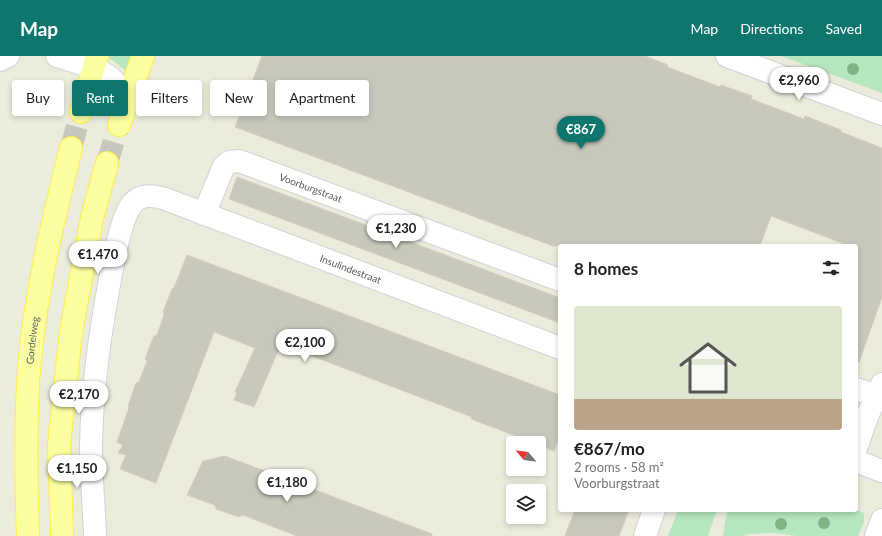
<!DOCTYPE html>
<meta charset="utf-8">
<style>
:root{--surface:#fff;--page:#f2f2f2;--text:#222;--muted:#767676;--accent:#0f766e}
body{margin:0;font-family:Lato,sans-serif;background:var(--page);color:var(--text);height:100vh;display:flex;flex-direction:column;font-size:15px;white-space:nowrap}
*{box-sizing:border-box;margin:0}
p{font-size:13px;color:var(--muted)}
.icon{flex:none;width:22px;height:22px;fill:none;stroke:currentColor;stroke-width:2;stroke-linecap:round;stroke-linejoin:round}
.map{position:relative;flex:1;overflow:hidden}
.details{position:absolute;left:558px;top:188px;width:300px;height:268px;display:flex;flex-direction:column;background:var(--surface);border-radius:4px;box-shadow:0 2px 6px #0003}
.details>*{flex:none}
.banner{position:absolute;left:12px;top:24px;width:380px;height:36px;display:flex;gap:8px}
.needle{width:26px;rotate:299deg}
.controls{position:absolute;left:506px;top:380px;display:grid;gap:8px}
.controls a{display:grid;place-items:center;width:40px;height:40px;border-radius:4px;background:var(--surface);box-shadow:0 2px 6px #0003;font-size:20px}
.price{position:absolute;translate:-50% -34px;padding:0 9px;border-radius:14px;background:#fff;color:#222;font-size:13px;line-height:26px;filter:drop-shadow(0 1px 2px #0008)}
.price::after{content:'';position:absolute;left:50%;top:24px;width:12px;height:9px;margin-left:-6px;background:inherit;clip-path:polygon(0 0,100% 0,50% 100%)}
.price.current{background:var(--accent);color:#fff}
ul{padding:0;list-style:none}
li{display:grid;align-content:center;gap:8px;height:212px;padding:0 16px}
li span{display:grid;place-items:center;height:124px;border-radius:4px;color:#555}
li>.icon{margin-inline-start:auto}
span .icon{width:72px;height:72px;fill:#fffc;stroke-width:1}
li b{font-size:17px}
h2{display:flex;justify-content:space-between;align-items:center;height:48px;padding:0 16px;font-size:17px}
.pill{padding:0 14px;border-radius:4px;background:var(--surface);box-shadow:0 2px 6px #0003;font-size:14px;line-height:36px}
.pill.current{background:var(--accent);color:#fff}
header{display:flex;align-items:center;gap:24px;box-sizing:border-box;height:56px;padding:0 20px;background:var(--accent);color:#fff}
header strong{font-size:19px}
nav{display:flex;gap:22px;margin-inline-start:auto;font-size:14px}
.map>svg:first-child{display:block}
.green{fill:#b6e7c0}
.building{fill:#c9c8bd;stroke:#d1cfbc}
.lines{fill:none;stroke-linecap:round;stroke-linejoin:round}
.major-tunnel{stroke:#c7c7be;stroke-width:22;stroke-dasharray:22 11;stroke-linecap:butt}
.minor-casing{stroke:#d1d2da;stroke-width:24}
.major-casing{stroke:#ffef44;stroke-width:24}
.minor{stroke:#fff;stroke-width:22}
.major{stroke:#fcffa0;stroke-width:22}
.tree{fill:#82b387}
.labels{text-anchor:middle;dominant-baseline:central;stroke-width:3;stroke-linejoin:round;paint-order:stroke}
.street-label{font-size:10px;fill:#575961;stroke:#fff}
</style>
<header>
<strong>Map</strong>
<nav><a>Map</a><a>Directions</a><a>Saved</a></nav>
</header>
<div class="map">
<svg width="882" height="480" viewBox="0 0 882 480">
<rect width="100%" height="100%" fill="#ececdd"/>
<!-- green -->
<g class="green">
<path d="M109,0H133L128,16L108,1Z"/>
<path d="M781,0H882V37Z"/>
<path d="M678,454H717L708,480H668Z"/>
<path d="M728,454H856L864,457V466L858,480H797L774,477L749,478L743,480H723L725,465Z"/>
</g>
<!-- building -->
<g class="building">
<path d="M262,0H645L668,9L667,11L720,31L721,29L732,33L752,40L751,43L804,63L805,60L841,74V76L882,92V241L859,306L856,305V190H850L771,160L760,190H553L235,71Z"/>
<path d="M237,121L560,242V267L229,143Z"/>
<path d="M187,199L560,339V380L554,395L539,389V387H535L471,363L472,361L281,288L254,351L234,344L237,337L235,336L255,292L214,276L156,427L120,413L126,399L118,397L123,389L117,386L129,352L128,350L136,327L139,326L147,305L145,303L154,280L157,279L164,259L163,256L172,233L174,232Z"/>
<path d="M225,400L432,478V480H297L243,459L239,461L216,453L215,449L187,439L203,405Z"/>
<path d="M575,454H629L619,480H565Z"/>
</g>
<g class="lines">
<!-- major-tunnel -->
<g class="major-tunnel">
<path d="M71,92L81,56"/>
<path d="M107,107L119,69"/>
</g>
<!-- minor casing -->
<g class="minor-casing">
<g id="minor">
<path d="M57,0C88,10 110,12 128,43"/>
<path d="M727,0L882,58"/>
<path d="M0,4L8,0"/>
<path id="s1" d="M204,158L224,110L229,106L239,105L560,224"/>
<path d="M856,333L882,341"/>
<path d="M856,392L868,358L882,328"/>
<path d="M856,405L882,415"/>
<path id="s2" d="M95,480C94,450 91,419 91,389C92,328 101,268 113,208C116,193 123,156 134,146C143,137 157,140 168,144L560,292"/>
<path d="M645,480L654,454"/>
<path d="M876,480L882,464"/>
</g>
</g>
<!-- major casing -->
<g class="major-casing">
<g id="major">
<path d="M81,56L97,0"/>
<path d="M119,69L143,0"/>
<path id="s3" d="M28,480C26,424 25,369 29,313C35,238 53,165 71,92"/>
<path d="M62,480L59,388L71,276L92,162L107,107"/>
</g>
</g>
<!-- minor -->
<use href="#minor" class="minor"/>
<!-- major -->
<use href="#major" class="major"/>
</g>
<!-- trees -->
<g class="tree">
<circle cx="853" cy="13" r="6"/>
<circle cx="824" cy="467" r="6"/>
<circle cx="781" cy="468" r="6"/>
</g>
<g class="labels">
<!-- street labels -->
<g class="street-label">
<text stroke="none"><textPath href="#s1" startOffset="145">Voorburgstraat</textPath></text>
<text stroke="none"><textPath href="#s2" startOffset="571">Insulindestraat</textPath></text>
<text stroke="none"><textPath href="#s3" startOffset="196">Gordelweg</textPath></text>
</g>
</g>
</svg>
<div class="controls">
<a><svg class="needle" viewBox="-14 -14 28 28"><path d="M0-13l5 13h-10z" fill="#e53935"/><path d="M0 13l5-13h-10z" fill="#767676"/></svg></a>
<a><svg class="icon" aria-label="layers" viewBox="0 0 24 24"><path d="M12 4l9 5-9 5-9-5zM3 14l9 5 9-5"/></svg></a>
</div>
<b class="price" style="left:799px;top:45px">€2,960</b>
<b class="price current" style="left:581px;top:94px">€867</b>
<b class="price" style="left:396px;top:193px">€1,230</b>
<b class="price" style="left:98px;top:219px">€1,470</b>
<b class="price" style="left:305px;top:307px">€2,100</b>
<b class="price" style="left:79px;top:359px">€2,170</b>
<b class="price" style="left:77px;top:433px">€1,150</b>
<b class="price" style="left:287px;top:447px">€1,180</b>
<div class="banner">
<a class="pill">Buy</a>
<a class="pill current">Rent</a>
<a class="pill">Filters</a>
<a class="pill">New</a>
<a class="pill">Apartment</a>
</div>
<section class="details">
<h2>8 homes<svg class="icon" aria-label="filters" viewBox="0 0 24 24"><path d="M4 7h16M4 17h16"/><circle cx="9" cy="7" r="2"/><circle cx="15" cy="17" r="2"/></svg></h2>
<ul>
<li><span style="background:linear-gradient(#dfe7d0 75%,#b9a48a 0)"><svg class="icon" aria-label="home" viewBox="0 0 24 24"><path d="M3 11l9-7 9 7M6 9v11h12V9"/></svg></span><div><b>€867/mo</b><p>2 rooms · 58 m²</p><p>Voorburgstraat</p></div></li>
</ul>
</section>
</div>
